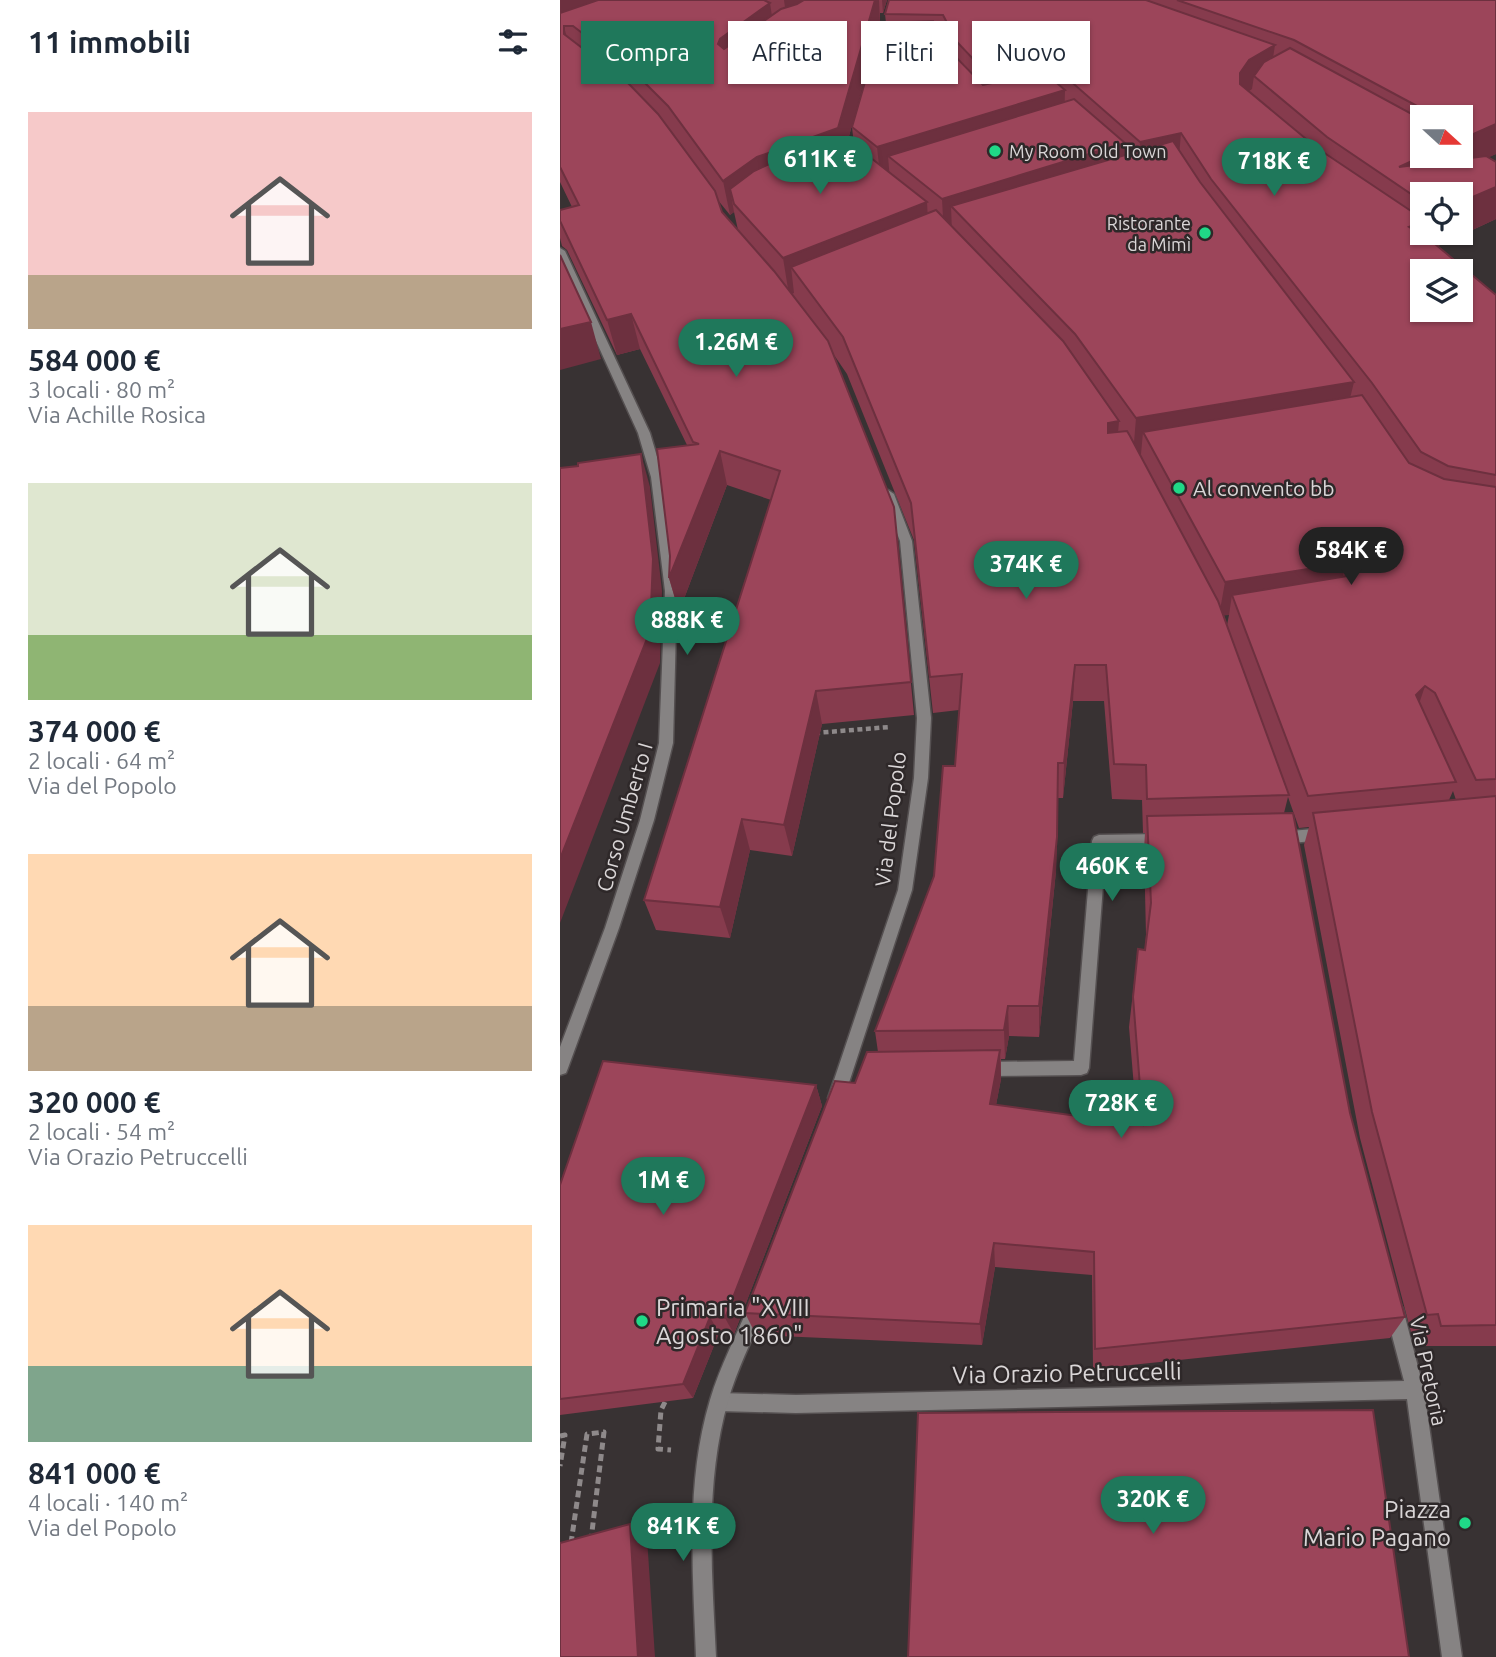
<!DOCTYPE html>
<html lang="it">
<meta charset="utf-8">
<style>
:root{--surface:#fff;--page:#f6f6f7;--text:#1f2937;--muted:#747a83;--accent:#1f785b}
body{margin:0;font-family:Ubuntu,sans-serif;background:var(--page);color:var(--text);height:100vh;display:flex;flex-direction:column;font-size:26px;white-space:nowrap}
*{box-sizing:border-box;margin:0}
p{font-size:23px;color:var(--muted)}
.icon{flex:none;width:38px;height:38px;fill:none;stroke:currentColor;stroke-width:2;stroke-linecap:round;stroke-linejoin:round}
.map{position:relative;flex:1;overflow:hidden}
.sheet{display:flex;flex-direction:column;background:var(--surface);width:560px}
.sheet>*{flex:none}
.top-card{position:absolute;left:21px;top:21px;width:665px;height:63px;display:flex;gap:14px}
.needle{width:46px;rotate:111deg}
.buttons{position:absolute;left:850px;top:105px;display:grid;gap:14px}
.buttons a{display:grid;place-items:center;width:63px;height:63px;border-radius:0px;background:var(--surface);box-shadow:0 2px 5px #0004;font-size:35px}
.price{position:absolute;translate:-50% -60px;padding:0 16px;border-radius:24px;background:var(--accent);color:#fff;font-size:23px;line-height:46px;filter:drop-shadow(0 2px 4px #0008)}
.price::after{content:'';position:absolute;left:50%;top:42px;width:21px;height:16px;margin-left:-10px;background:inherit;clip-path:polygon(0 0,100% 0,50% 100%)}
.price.on{background:#222;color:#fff}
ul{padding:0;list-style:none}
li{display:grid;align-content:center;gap:14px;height:371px;padding:0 28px}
li span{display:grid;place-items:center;height:217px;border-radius:0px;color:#555}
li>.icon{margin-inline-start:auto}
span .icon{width:126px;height:126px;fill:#fffc;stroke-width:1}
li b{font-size:30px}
h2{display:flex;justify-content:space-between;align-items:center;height:84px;padding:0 28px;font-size:30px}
.tag{padding:0 24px;border-radius:0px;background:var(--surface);box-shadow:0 2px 5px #0004;font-size:24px;line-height:63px}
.tag.on{background:var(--accent);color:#fff}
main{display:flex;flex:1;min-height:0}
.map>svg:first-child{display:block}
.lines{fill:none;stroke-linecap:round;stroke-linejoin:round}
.pedestrian-casing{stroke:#555051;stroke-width:3}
.minor-casing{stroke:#555051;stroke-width:3}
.tertiary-casing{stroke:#555051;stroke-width:3}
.path-far1{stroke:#8e898a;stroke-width:4.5;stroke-dasharray:5 3.5;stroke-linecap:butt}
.path{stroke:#8e898a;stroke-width:5;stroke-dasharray:7 4.5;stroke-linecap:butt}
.pedestrian{fill:#868383;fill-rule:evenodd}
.minor{fill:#868383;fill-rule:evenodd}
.tertiary{fill:#868383;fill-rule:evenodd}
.wall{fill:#863b4d;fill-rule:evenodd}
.shaded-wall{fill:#6d303f}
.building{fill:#9c455a;stroke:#6d303f;stroke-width:2;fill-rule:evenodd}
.poi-dot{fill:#20d887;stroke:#2e2829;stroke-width:2.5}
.labels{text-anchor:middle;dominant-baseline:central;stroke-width:5;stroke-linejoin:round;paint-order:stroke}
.far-poi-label{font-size:18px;fill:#dad6d7;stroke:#2e2829;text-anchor:start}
.poi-label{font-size:21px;fill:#dad6d7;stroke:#2e2829;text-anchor:start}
.street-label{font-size:21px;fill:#dad6d7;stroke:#2e2829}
.near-poi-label{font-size:24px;fill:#dad6d7;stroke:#2e2829;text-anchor:start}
.near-street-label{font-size:24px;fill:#dad6d7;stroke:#2e2829}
</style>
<main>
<section class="sheet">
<h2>11 immobili<svg class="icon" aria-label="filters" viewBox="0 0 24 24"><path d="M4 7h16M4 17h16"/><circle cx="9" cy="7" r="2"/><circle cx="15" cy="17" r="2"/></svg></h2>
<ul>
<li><span style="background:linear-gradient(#f6c9c9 75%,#b9a48a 0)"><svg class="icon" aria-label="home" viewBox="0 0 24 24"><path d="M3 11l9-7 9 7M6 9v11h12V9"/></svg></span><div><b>584 000 €</b><p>3 locali · 80 m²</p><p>Via Achille Rosica</p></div></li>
<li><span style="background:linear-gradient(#dfe7d0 70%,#8fb573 0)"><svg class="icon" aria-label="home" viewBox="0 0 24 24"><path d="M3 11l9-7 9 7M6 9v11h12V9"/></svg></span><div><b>374 000 €</b><p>2 locali · 64 m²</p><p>Via del Popolo</p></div></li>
<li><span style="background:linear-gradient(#ffd9b3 70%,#b9a48a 0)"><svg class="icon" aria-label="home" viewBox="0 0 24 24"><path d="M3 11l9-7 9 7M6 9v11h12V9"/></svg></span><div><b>320 000 €</b><p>2 locali · 54 m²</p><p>Via Orazio Petruccelli</p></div></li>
<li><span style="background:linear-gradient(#ffd9b3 65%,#7fa58c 0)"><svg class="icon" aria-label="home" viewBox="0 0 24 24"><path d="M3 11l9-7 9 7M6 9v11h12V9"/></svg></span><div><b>841 000 €</b><p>4 locali · 140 m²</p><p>Via del Popolo</p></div></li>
</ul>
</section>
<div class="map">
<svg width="936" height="1657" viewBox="0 0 936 1657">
<rect width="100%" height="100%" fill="#383233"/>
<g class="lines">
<!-- pedestrian casing -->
<g class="pedestrian-casing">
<path id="pedestrian" d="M834,1300L840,1303L843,1309L864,1390L902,1657H882L847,1399L236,1413L159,1411L153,1408L150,1402L153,1396L159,1393L236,1395L844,1381L825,1309L828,1303Z"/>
</g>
<!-- minor casing -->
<g class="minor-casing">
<g id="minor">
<path d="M328,490L334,494L352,541L371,718L368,778L352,890L284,1098L282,1103L276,1105L270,1103L268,1098L338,890L354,778L357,718L340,541L322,494Z"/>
<path d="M765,828L770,830L772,834L770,838L765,840L719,844L714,842L712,838L714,834L719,832Z"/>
<path d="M601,834L606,836L608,840L606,844L601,846L546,847L529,1068L527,1073L521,1075L424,1076L418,1074L416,1069L418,1064L424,1062L514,1061L532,841L534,837L539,835Z"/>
<path d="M197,1298L203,1301L206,1307C193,1338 177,1369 168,1401C144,1485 152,1572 156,1657H136C133,1572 125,1483 150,1400C160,1366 177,1334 191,1301Z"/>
</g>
</g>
<!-- tertiary casing -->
<g class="tertiary-casing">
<path id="tertiary" d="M0,248L5,251L90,433L103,477L117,591L113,743L94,820L59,928L8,1068L6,1073L0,1075V1047L45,928L80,820L99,743L105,591L91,477L78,433L0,262Z"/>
</g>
<!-- path-far1 -->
<path class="path-far1" d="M255,733L330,727"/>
<!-- path -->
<g class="path">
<path d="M531,1104H559L561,1126"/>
<path d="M105,1402L101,1410L98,1449L111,1450"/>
<path d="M0,1436L5,1435L0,1466"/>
<path d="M71,1531L88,1527"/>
<path d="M11,1543L27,1434L44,1432L31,1540"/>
</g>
<!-- pedestrian -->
<use href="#pedestrian" class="pedestrian"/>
<!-- minor -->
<use href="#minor" class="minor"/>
<!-- tertiary -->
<use href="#tertiary" class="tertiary"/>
</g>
<!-- wall -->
<g class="wall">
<path d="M0,0H327L323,13H320V22L288,140L294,145L292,127L326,23L325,14L329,0H936V154L928,157L936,162V219L878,246L936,295V1346H866L862,1334L852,1336L800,1138L744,845L749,827L739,828L728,797L724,813L790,1113L845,1317L830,1338L533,1369L532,1275L435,1267L422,1345L196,1335L185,1313L295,1083L318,1052L315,1031L374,876L395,766L399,710L373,713L354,540L287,374L274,355L334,507L354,715L262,724L232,856L190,850L170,938L96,930L84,900L211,500L167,485L119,612L109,578L127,445L80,349L57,355L7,250L2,246L0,238V221L12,207L0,182ZM863,117H901V156H863ZM863,194L901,233H863ZM157,199L170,215L174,212L178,230L162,212ZM664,615H669L667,625ZM513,701H544L552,799L582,800L583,833H585L584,849L586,935L585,950L578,949L569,1027L577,1124L436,1105L441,1079V1059H445L449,1036L479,1037L496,871L498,798H503ZM893,791L896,800H889Z"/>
<path d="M256,1085L262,1106L174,1334L159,1333L133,1398L0,1415V1185Z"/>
</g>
<!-- shaded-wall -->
<g class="shaded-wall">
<path d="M0,0H107L13,26H4L12,59L0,39Z"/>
<path d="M224,0H263L228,30Z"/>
<path d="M315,0H319L320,22L282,162L170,189L174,212L170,215L163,181Z"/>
<path d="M322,0H327L323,13Z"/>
<path d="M210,3L215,36L165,73L158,44L160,39Z"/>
<path d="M715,45L710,78L694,76L692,89L685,94L676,107L680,73L689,60Z"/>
<path d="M491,64V94L505,90L504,126L328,156L330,181L321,184L317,147L432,112L431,78Z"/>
<path d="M936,124V154L901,171L909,136Z"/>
<path d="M621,133L618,168L578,176L580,142Z"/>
<path d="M565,143L563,180L391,206L392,233L384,236L382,199Z"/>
<path d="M863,156H894L889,176L839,167Z"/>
<path d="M936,187V219L869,250L873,233H901V202Z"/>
<path d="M367,202L369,239L231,267L234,293L229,295L223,258Z"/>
<path d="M863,221V229L857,255L849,227Z"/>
<path d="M71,314L80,349L57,355L47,320Z"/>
<path d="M31,322L41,359L0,370V329Z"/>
<path d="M794,382L785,419L583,432L581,454L573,455L576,418Z"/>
<path d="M559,421L556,458L546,460L548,423Z"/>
<path d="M160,451L167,485L119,612L109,578Z"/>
<path d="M81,454L90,487L102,591L100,663L0,923V859Z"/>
<path d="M786,563L778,597L672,595L669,615L659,616L665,582Z"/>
<path d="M515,665L513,701L503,798L504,763Z"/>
<path d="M865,686L854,719L856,695Z"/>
<path d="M256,691L262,724L232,856L224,825Z"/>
<path d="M182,819L190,850L170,938L160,907Z"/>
<path d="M497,837L496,871L479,1037V1006Z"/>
<path d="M448,1006L449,1036L445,1059L444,1030Z"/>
<path d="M440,1050L441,1079L431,1131L430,1104Z"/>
<path d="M256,1085L262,1106L174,1334L165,1318Z"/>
<path d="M434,1243L435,1267L422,1345L420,1324Z"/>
<path d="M150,1317L159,1333L133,1398L123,1384Z"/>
<path d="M70,1524L87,1538L95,1657H78Z"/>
</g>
<!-- building -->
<g class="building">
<path d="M38,0H204L210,3L160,39L158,44L164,49L221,9L237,4L244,0H315L278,128L197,157L163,181L108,106L78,76L13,26H4V34L69,84L98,114L155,191L162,212L214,271L268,341L334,507L351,682L256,691L224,825L182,819L160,907L84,900L220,471L160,451L109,578L110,556L97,449L139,444L133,442L71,314L47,320L0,221V210L19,205L0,167V13Z"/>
<path d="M329,0H586L715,45L689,60L680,73V84L757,148L863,219V221L849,227L869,239L936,295V475L888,466L861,452L812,383L651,179L621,133L580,142L491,64L431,78L397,42L383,15L325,14ZM863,271H901V310H863Z"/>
<path d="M617,0H936V124L909,136L901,132V117H873L872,114L734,40Z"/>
<path d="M373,21L385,46L423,85L484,72L505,90L317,147L292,127L322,23Z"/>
<path d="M730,48L863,120V156L839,167L926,156L936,162V187L901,202V194H863V202L767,137L694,76L704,62Z"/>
<path d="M514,99L565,143L382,199L328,156Z"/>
<path d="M283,136L367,202L223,258L174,204L170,189L194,171L237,151Z"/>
<path d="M613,141L640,182L794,382L576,418L515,334L391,206Z"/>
<path d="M376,210L503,341L559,421L548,423V433L567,431L570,436L658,601L729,795L587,799L586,765L554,764L546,665H515L504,763H498L497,837L479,1006H448L444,1030L315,1031L374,876L383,766H395L402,674L370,677L351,503L283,337L231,267Z"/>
<path d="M0,255L31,322L0,329Z"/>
<path d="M802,395L849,463L884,479L936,487V779L916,780L875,693L865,686L856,695L896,782L748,796L672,595L787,576L795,569L786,563L665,582L583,432Z"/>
<path d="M81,454L93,559L90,631L0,859V468L18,466V463Z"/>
<path d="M936,796V1325L881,1326L878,1314L867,1315L812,1112L753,813Z"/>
<path d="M733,813L790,1113L845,1317L535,1349L534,1252L434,1243L420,1324L185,1313L275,1081L295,1083L307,1052L440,1050L430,1104L583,1125L573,997L578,949L585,950L591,903L587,816Z"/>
<path d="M43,1061L256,1085L165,1318L150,1317L123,1384L0,1399V1185Z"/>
<path d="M813,1410L849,1657H348L358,1413Z"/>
<path d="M70,1524L78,1657H0V1543Z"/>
</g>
<!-- markers -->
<g class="poi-dot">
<circle cx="435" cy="151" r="7"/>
<circle cx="645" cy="233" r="7"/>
<circle cx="619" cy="488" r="7"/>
<circle cx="82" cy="1321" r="7"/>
<circle cx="905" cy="1523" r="7"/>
</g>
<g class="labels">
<!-- far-poi labels -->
<g class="far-poi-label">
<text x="449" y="151">My Room Old Town</text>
<text x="631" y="223" text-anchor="end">Ristorante<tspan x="631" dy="21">da Mimì</tspan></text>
</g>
<!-- poi labels -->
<g class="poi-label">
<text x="633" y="488">Al convento bb</text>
</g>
<!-- street labels -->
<g class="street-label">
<text transform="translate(64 817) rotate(-74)">Corso Umberto I</text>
<text transform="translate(330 819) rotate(-83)">Via del Popolo</text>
<text transform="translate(869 1371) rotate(78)">Via Pretoria</text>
</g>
<!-- near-poi labels -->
<g class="near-poi-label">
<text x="96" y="1307">Primaria "XVIII<tspan x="96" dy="28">Agosto 1860"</tspan></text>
<text x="891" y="1509" text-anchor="end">Piazza<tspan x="891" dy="28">Mario Pagano</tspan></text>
</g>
<!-- near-street labels -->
<g class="near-street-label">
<text transform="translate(507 1373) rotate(-1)">Via Orazio Petruccelli</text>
</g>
</g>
</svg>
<div class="buttons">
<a><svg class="needle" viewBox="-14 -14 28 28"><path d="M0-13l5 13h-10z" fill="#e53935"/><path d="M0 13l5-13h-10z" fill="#747a83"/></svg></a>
<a><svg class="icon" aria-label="locate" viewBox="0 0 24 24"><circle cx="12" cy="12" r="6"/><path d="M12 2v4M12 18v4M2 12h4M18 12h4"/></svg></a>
<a><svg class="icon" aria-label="layers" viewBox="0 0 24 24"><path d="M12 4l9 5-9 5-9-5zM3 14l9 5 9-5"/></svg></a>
</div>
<b class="price" style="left:260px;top:196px">611K €</b>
<b class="price" style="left:714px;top:198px">718K €</b>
<b class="price" style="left:176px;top:379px">1.26M €</b>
<b class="price on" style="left:791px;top:587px">584K €</b>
<b class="price" style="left:466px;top:601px">374K €</b>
<b class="price" style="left:127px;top:657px">888K €</b>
<b class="price" style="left:552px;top:903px">460K €</b>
<b class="price" style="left:561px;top:1140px">728K €</b>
<b class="price" style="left:103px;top:1217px">1M €</b>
<b class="price" style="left:593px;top:1536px">320K €</b>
<b class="price" style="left:123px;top:1563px">841K €</b>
<div class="top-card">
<a class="tag on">Compra</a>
<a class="tag">Affitta</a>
<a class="tag">Filtri</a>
<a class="tag">Nuovo</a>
</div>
</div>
</main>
